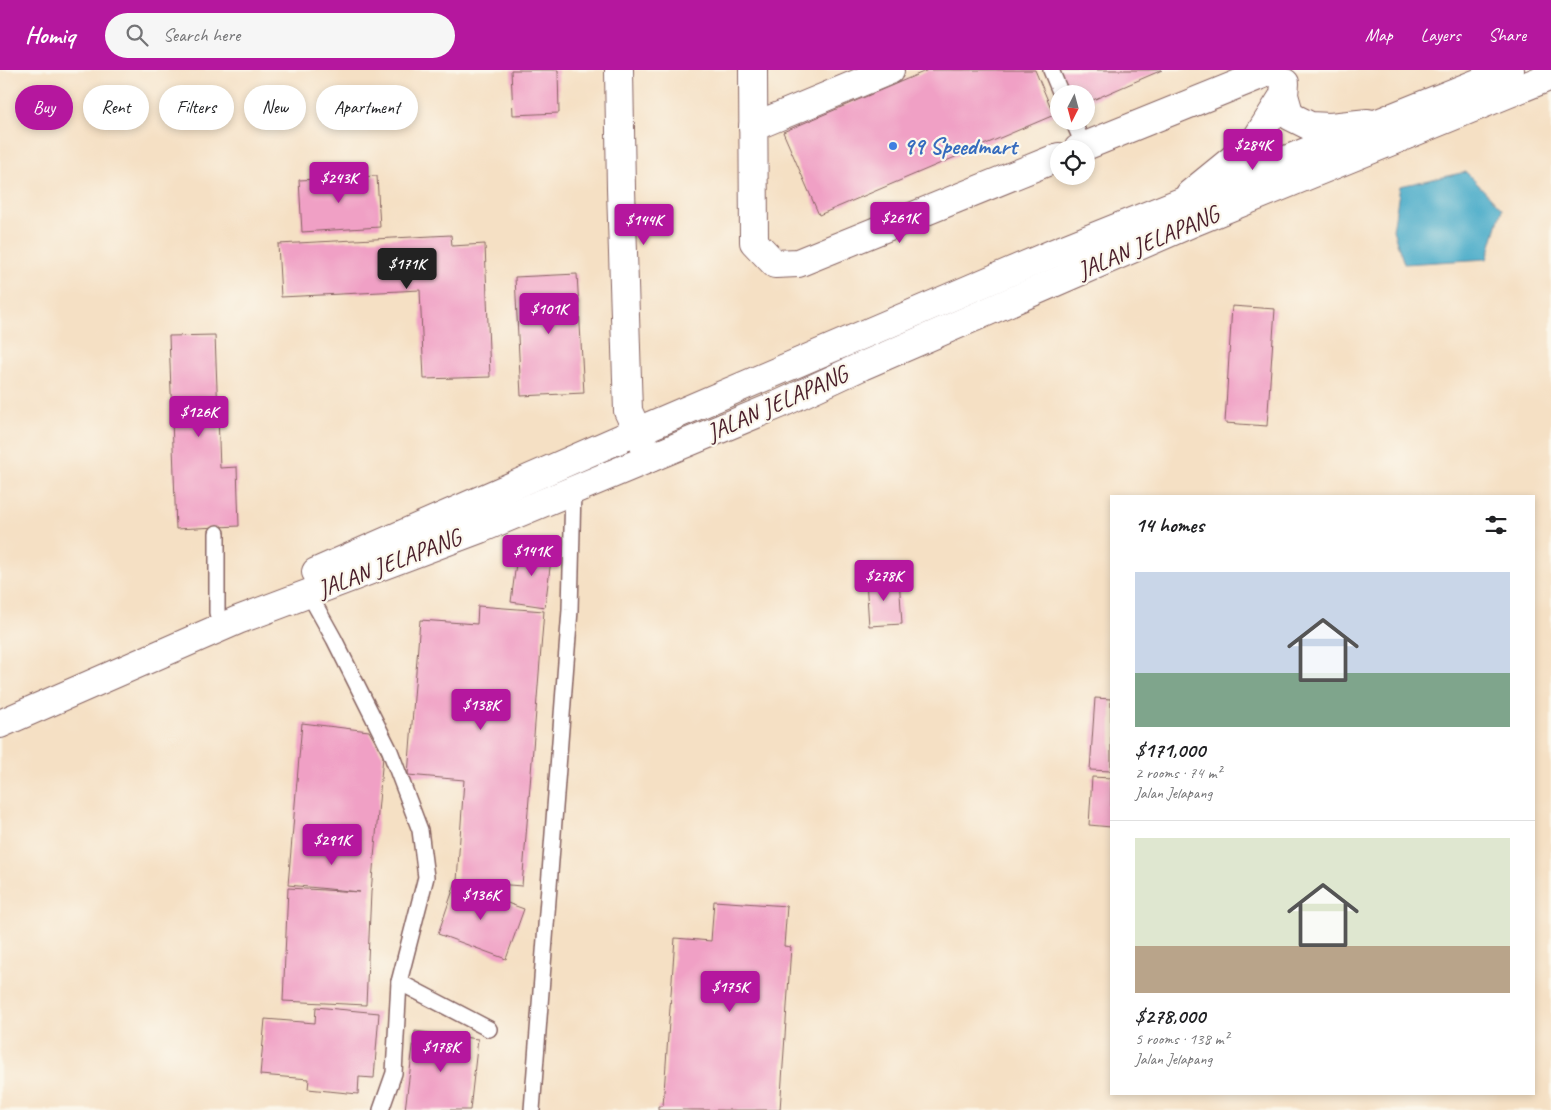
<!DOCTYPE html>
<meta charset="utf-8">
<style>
:root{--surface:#fff;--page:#f6f6f6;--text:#202124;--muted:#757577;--line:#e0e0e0;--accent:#b5179e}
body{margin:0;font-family:Caveat,sans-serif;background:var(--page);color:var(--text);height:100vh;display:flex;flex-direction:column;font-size:19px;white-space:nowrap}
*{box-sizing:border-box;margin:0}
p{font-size:16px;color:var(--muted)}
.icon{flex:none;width:28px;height:28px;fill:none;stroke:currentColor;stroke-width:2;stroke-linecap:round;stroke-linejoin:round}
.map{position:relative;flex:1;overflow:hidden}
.drawer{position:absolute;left:1110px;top:425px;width:425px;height:600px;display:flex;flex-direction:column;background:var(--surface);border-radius:0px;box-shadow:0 2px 8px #0003}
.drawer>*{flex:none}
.hud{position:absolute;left:15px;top:15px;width:475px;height:45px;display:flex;gap:10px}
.needle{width:32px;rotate:186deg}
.buttons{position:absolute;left:1050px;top:15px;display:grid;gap:10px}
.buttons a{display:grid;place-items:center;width:45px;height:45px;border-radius:50%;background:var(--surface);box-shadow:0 2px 8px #0003;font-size:25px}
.price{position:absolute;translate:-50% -42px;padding:0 11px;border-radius:5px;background:var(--accent);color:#fff;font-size:16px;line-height:32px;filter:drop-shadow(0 1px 2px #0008)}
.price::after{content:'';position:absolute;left:50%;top:30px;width:15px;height:11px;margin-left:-8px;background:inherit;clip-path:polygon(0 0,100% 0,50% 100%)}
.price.active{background:#222;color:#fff}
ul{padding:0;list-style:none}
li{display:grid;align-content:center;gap:10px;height:265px;padding:0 25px}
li+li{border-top:1px solid var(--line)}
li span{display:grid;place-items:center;height:155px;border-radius:0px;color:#555}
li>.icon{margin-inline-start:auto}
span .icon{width:90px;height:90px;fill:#fffc;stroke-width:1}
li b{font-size:21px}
h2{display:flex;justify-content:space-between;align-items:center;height:60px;padding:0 25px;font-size:21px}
.chip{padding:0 18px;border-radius:22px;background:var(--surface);box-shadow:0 2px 8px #0003;font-size:18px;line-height:45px}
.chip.active{background:var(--accent);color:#fff}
header{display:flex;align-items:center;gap:30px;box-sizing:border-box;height:70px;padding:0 25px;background:var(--accent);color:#fff}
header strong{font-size:24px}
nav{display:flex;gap:28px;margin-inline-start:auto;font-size:18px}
.search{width:350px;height:45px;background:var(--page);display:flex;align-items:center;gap:12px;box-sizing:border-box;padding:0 18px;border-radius:28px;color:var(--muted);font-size:19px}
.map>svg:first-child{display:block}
.water{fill:#49acc9;stroke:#4a667a}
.building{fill:#f0a0c5}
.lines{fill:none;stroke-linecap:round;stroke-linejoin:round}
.lane-casing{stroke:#866361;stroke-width:18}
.street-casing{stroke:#866361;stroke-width:30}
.primary-casing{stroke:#866361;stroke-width:30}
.lane{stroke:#fff;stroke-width:15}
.street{stroke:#fff;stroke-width:28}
.primary{stroke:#fff;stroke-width:28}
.shop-dot{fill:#3f7fe0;stroke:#fbf7ec;stroke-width:2}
.labels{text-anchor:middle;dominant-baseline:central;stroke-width:4.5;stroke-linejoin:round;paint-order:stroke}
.shop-label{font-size:24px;font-weight:bold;fill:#366cbe;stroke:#fbf7ec;text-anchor:start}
.street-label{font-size:24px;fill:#4a1f2b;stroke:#fbf7ec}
</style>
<header>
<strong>Homiq</strong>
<div class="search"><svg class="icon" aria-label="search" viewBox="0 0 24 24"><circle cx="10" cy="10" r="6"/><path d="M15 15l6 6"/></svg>Search here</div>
<nav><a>Map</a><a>Layers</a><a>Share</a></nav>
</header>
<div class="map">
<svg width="1551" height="1040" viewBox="0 0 1551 1040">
<rect width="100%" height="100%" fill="#fbf7ec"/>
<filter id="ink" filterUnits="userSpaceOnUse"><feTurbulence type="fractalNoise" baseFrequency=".02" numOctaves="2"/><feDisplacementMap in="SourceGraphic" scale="10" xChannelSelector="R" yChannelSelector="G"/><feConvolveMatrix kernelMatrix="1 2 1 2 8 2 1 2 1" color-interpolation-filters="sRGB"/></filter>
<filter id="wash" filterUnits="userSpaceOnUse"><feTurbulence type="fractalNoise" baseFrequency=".0096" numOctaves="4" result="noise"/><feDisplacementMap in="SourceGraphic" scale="20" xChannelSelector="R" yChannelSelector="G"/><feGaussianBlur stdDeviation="1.12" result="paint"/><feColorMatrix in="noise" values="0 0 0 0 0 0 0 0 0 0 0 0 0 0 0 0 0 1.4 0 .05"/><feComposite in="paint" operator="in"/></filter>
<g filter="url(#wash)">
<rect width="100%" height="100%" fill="#f5e0c4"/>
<!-- water -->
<path class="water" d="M1466,102L1502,139L1487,189L1404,194L1393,160L1400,116Z"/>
<g id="blocks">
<!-- building -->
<g class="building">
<path d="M511,0H558L559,43L513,45Z"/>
<path d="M928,0H1035L1054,45L819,145L783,62Z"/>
<path d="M1056,0H1162L1086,33V24H1067Z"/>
<path d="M377,106L380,157L302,162L299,110Z"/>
<path d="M451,165L452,176L485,174L490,307L424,309L420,220L281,227L278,174Z"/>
<path d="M577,204L584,323L521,326L515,207Z"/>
<path d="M1232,236L1275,239L1267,356L1225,353Z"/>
<path d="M215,265L220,398L237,397L239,456L176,459L169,266Z"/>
<path d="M518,478L552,482L545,537L511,532Z"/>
<path d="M899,508L902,554L869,556L866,510Z"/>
<path d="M478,536L544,541L522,816L457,811L464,710L408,705L420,550L477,554Z"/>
<path d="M1095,628L1111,629V701L1090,700Z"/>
<path d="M302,653L369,661L383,686L371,822L366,935L283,931L288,818L360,822L288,815Z"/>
<path d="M1092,707L1111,708V757L1089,755Z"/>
<path d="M455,814L524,839L506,889L438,864Z"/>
<path d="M714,831L787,836L784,876L791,877L780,1040H658V1036H663L675,868L711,871Z"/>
<path d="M316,937L379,943L374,1008L359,1007L358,1024L308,1019L309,1009L260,1005L265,949L315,953Z"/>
<path d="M415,961L478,969L470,1040H405Z"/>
</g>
</g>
</g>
<g filter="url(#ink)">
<use href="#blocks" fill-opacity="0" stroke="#866361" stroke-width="1"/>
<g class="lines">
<!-- lane casing -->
<g class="lane-casing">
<g id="lane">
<path d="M1051,0L1061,24"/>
<path d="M1073,51L1084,76"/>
<path d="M309,524L334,569L390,681L420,760L426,807L399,912L394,1003L381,1040"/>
<path d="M217,543V463"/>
<path d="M399,912L489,959"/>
<path d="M532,1040L570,540L573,420"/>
</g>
</g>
<!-- street casing -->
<g class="street-casing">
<g id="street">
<path d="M619,0L621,119L628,341L650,388"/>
<path d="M753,0L754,172L775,194L798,193L1059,87"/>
<path d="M1285,13L1284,25L1290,46L1310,56L1330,57L1368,53"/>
<path d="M753,57L890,0"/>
<path d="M1078,79L1273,0"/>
<path d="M1190,124L1255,71L1284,25"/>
</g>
</g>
<!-- primary casing -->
<g class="primary-casing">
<g id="primary">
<path d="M316,502L638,361L1054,183L1510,0"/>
<path d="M0,654L238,550L480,459L780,334L862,296L1194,152L1551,6"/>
</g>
</g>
<!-- lane -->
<use href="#lane" class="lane"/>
<!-- street -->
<use href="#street" class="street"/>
<!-- primary -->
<use href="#primary" class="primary"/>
</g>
</g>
<!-- markers -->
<circle class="shop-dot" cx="893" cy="76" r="5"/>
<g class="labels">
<!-- shop labels -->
<g class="shop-label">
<text x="903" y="76">99 Speedmart</text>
</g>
<!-- street labels -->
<g class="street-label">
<text transform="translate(1148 172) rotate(-23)">JALAN JELAPANG</text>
<text transform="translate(777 333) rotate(-24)">JALAN JELAPANG</text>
<text transform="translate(389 493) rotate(-21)">JALAN JELAPANG</text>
</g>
</g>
</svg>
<div class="buttons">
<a><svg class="needle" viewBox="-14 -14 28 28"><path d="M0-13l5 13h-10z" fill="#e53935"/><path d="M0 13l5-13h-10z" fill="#757577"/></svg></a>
<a><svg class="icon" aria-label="locate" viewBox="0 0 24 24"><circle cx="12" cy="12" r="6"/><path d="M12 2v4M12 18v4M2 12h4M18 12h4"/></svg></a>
</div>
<b class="price" style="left:1253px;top:101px">$284K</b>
<b class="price" style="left:339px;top:134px">$243K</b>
<b class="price" style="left:900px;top:174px">$261K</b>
<b class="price" style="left:644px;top:176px">$144K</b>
<b class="price active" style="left:407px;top:220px">$171K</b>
<b class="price" style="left:549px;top:265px">$101K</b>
<b class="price" style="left:199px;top:368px">$126K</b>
<b class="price" style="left:532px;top:507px">$141K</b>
<b class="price" style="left:884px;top:532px">$278K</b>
<b class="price" style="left:481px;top:661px">$138K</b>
<b class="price" style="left:332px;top:796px">$291K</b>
<b class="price" style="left:481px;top:851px">$136K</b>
<b class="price" style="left:730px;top:943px">$175K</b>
<b class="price" style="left:441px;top:1003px">$178K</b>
<div class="hud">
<a class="chip active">Buy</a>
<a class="chip">Rent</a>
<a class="chip">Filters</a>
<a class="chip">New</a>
<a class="chip">Apartment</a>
</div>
<section class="drawer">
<h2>14 homes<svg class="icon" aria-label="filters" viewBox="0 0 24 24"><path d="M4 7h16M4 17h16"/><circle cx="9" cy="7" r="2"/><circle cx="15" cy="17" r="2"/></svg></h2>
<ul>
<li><span style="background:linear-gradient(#c9d6e8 65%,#7fa58c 0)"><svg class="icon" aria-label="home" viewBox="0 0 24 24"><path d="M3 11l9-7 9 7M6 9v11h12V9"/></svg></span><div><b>$171,000</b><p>2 rooms · 74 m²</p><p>Jalan Jelapang</p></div></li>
<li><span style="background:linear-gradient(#dfe7d0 70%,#b9a48a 0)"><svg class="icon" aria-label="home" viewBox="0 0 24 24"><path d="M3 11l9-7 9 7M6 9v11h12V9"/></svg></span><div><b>$278,000</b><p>5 rooms · 138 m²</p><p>Jalan Jelapang</p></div></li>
</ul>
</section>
</div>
